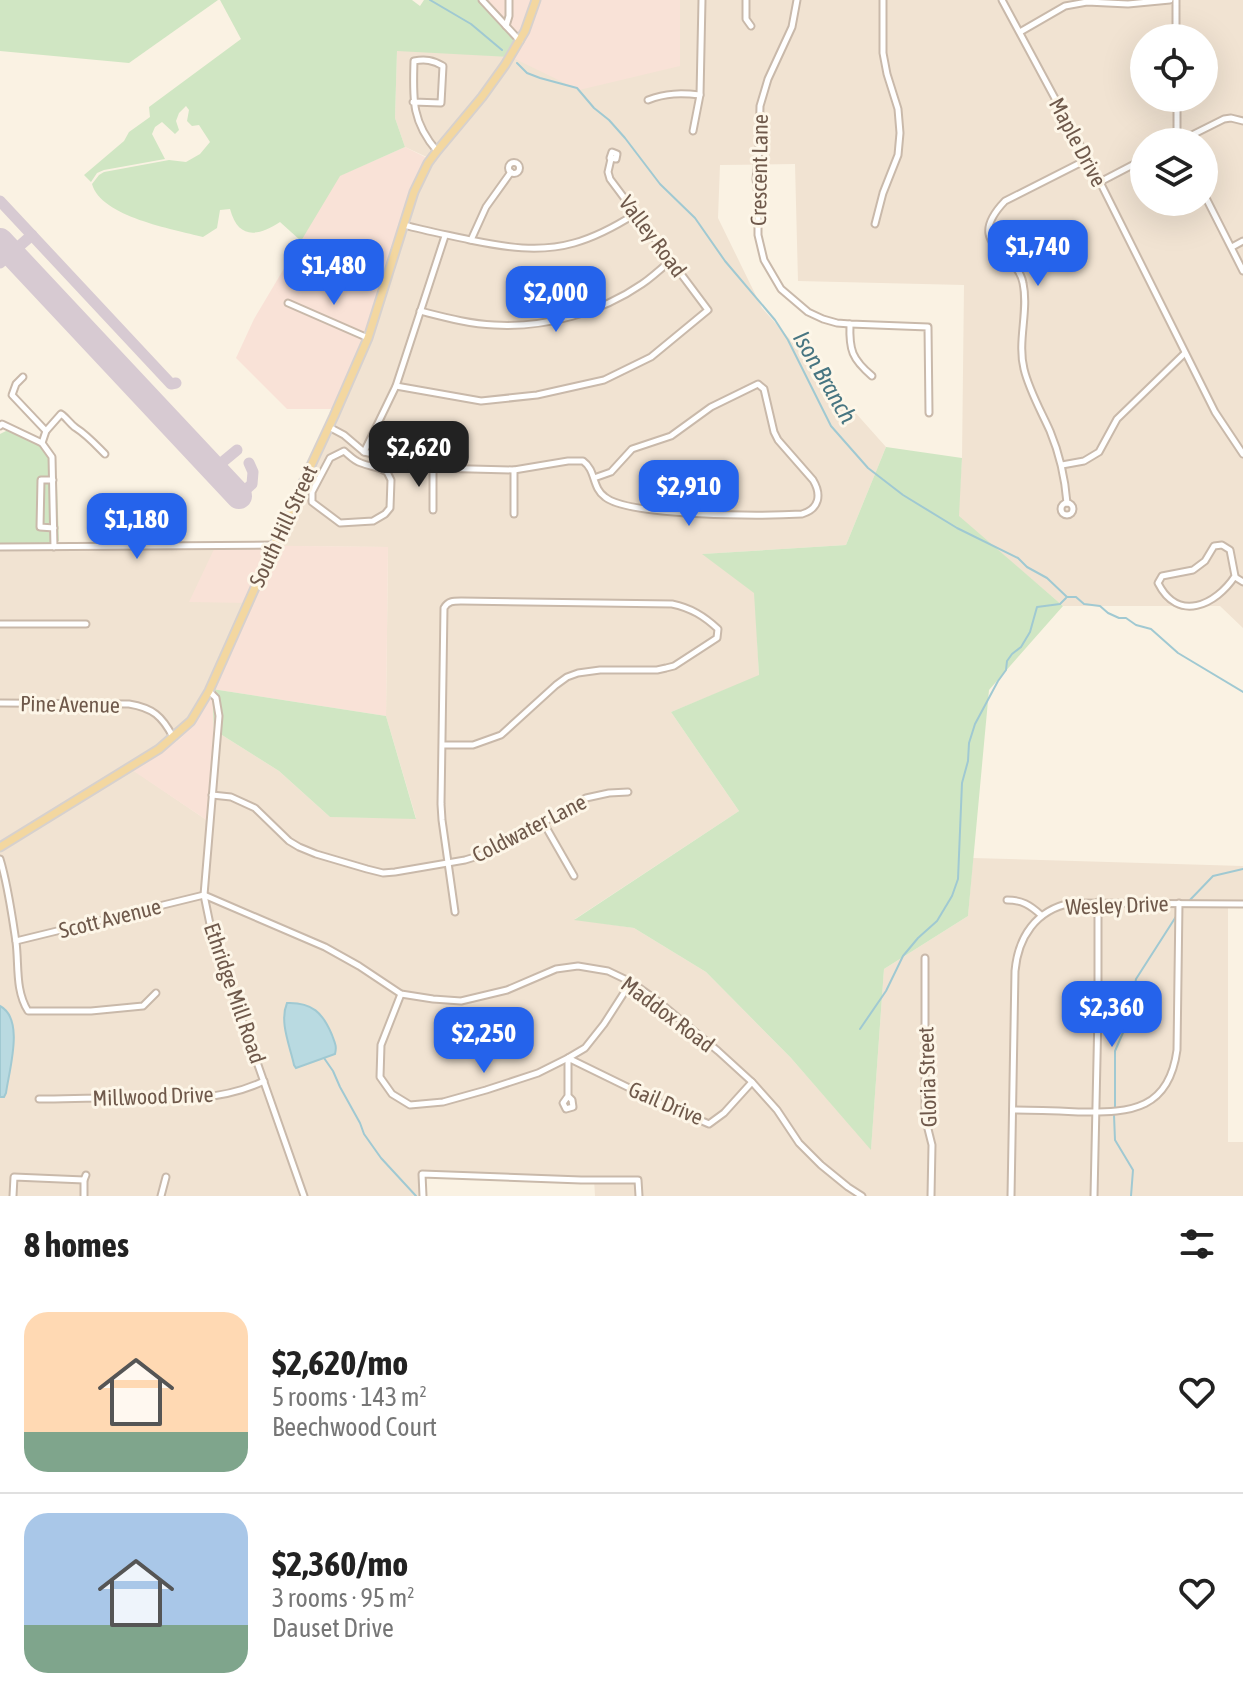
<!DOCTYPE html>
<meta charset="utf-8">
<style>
:root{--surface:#fff;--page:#f6f6f6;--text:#222;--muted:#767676;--line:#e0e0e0;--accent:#2563eb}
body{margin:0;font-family:"Asap Condensed",sans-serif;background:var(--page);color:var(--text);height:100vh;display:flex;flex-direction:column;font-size:30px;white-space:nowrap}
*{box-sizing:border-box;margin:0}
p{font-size:26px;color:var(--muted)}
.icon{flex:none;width:44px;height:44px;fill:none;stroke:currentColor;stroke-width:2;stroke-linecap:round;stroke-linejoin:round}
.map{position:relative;height:1196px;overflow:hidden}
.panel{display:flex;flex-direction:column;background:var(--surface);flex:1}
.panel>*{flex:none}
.fabs{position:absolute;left:1130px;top:24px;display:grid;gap:16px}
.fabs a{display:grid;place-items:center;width:88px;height:88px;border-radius:50%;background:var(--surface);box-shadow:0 8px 32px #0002;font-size:40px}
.price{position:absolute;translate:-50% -68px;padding:0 18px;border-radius:16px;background:var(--accent);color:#fff;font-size:26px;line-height:52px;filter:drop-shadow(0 2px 4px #0008)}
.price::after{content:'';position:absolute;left:50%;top:48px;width:24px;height:18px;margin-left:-12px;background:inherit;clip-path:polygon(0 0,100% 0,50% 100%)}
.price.current{background:#222;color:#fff}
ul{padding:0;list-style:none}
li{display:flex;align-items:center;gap:24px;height:200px;padding:0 24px}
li+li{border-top:2px solid var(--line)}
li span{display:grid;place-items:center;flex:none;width:224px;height:160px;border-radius:24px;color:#555}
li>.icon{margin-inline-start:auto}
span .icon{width:96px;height:96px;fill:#fffc;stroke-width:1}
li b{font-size:34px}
h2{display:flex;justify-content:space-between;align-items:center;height:96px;padding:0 24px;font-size:34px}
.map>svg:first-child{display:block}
.residential{fill:#f1e3d2;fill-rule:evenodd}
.commercial{fill:#f9e2d7}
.green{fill:#d0e6c3}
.water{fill:#b9dae1;stroke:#a0c9d2;stroke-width:2}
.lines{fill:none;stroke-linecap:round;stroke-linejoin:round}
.stream{stroke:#a0c9d2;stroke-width:2}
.taxiway{stroke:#d7cad2;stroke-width:11}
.runway{stroke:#d7cad2;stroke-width:26}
.minor-casing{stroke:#c9b9aa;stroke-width:9}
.major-casing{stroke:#d7d1cd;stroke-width:11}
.minor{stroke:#fff;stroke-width:5}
.major{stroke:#f3d7a0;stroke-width:7}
.labels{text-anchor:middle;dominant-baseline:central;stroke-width:6;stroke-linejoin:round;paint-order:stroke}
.street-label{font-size:22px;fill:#6f594b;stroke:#fdf6e8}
.water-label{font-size:24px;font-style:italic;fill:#477581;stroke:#fdf6e8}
</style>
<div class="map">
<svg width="1243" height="1196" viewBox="0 0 1243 1196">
<rect width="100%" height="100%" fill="#faf2e3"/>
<!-- residential -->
<path class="residential" d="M680,0H1243V628L1220,606H1063L958,516L962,458L964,285L798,281L795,164L720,165L718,218L762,308L886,447L846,545L703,554L755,593L759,676L671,712L739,811L575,919L634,928L706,972L791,1058L871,1149L884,969L968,916L973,858L1243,866V903H1228V1142H1243V1196H595L594,1179L426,1178L425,1196H0V544L216,545L249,602L201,714L179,740L133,770L208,821L214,730L279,771L330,817L416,818L386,716L388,547L273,546L336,409L395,247L431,159L405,147L395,118L397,50L680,66ZM1144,38H1204V98H1144ZM1144,142H1204V202H1144Z"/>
<!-- commercial -->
<g class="commercial">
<path d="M482,0H680V66L579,90L511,57Z"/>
<path d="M405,147L431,160L418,181L368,333L336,409H287L236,358L254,319L339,176Z"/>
<path d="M216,545L388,547L386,716L212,689L214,718L208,821L132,770L179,740L201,714L249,603L189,602Z"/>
</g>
<!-- green -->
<g class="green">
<path d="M0,0H218L129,63L0,51Z"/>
<path d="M220,0H412L420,6L424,0H482L518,43L511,57L397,51L395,118L405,147L340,176L301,241L280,222C257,237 238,239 230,209L220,210L217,228L203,237C173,229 101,217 92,184L99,175L104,172L169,160L186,162L200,154L210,142L199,125L192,126L187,121L189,110L186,106L179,113L176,121L179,130L175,134L162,122L155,127L152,134L165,159L104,170L97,173L91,182L84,175L124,141L129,132L150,117L149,107L241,39Z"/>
<path d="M8,430L36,443L49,453L54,482L57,485L59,541H55V543L0,544V434Z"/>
<path d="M886,447L962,458L959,516L1063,606L989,690L968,916L884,969L871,1150L791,1058L706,972L634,928L574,920L739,811L671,712L759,675L754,593L702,554L846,545Z"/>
<path d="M212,689L386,716L416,819L330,817L279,771L214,730Z"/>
</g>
<!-- water -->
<g class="water">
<path d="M287,1003C312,1002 323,1013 332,1035C335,1043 337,1046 335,1054L296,1068L294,1065C290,1046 279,1022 287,1003Z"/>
<path d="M0,1006C25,1019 9,1070 6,1093L4,1097H0Z"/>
</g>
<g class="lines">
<!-- stream -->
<g class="stream">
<path d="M430,0L471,24L502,50"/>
<path d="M517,63L527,73L540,78L577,88L594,108L609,120L625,138L660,184L695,218L725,261L775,320L788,340L831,426L868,468L903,495L957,528L1018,558L1027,567L1047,578L1067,597H1076L1084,604L1100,606L1108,613L1119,618H1126L1136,625L1151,629L1178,653L1243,692"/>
<path d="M1189,901L1213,876L1243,869"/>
<path d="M860,1029L886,991L903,956L918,938L937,921L952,896L958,879L962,783L968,761L969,743L975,724L998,681L1006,670L1007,661L1012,654L1021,647L1030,632L1037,607L1060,604L1066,598"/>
<path d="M324,1058L333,1071L340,1087L360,1123L364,1134L381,1158L416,1196"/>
<path d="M1115,1108V1051L1129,1019L1136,979L1177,915"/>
<path d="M1114,1115L1115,1140L1133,1170L1131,1196"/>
</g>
<!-- taxiway -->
<g class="taxiway">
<path d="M0,201L171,384L176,383"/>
<path d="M0,263L32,235"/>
<path d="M214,469L237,450"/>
<path d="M239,496L252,484L253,472L249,463"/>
</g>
<!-- runway -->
<path class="runway" d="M0,241L239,496"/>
<!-- minor casing -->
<g class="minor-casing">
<g id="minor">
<path d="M482,0L520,41"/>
<path d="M746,0V19L751,26"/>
<path d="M797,0L792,27L768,79L760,106L759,148L756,179L758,196V235L764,260L781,289L808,312L823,319L837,323L850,324L928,327L929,413"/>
<path d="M1002,0L1100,182L1215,412L1243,454"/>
<path d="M1176,0V38"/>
<path d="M506,26L509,16V0"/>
<path d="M1020,32L1065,6L1087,2L1128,4L1170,0"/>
<path d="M1177,98V142"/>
<path d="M648,100C666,93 681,93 700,95"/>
<path d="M413,102L441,103L443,66C433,60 425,59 414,61C413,98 411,121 437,151"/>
<path d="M693,131L700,95L702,0"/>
<path d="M1178,142L1224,119L1231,118L1243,121"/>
<path d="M612,152L617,154L616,159L610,158Z"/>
<circle cx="514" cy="168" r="5.5"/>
<path d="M1100,182L1144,159"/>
<path d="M757,187L760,178L758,168"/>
<path d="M1204,194L1243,271"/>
<path d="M875,224L883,193L898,155L900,133L898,109L887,74L883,53V0"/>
<path d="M404,225C426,231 448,235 470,240C505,247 539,253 574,243C596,237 616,226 635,214"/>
<path d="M471,240L486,207L511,172"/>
<path d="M1232,247L1243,241"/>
<path d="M288,303L368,338"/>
<path d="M420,311C444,317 469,324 494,325C545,328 600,313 642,284C652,277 662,268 671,260"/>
<path d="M850,324C849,350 852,359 872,376"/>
<path d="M23,377L16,384L12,395L46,431"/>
<path d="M396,386L481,401L537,395L604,380L651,357L708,310L610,179L608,172L611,159"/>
<path d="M0,426L2,424L42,443L52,457L54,547"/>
<path d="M329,427L344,435L364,452L433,468L514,470L568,461H583C596,470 592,488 605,497C630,517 766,516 802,514C819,509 822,495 813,480L778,440L774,432L764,389L758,384L711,407L671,436L632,449L611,472L594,478"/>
<path d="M42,443L46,431L61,414C67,418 70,424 76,428C87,435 95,444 105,454"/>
<path d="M344,451C349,455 354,461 361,463C370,467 378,466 387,472L391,480L390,508L385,514L373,521L340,523L312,502V492L330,458Z"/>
<path d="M364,452L396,386L445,236"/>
<path d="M1062,465L1084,461L1099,452L1117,419L1185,353"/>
<path d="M53,480H41L40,527L54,528"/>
<path d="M1067,503C1065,478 1060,455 1050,431C1041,411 1029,390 1024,369C1017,341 1029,311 1023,283C1017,250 962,246 1005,201L1088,159"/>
<circle cx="1067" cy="509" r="6"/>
<path d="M433,510V468"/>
<path d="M514,514V470"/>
<path d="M1222,545L1230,550L1235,576C1216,605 1178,623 1158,583L1162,576L1193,570L1205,561L1214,546Z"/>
<path d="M0,547L274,545"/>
<path d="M1235,577L1243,582"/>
<path d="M0,624H86"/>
<path d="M209,691L216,698L219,716L204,895L212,934L304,1196"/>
<path d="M0,703L129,704C153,708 162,716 173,737"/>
<path d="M442,745H473L501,735L556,685L567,677L578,673L600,670H657L666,668L674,666L717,638L718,629C704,616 691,608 672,604L461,601C453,601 448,601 444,608L441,804L442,820L455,912"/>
<path d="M212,795L231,797L255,808L289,841L299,847L316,854L367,869L383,873L395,872L465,860L491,852L586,798L609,793L628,792"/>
<path d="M543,822L574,876"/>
<path d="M0,859C8,885 12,915 16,942C19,965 15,990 28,1011H91L143,1006L156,993"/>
<path d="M1007,900C1022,900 1030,905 1041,915"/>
<path d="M16,941L204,895L325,947L359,966L401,994L433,999L461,1001L507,990L556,969L578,966L608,971L631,982L659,1002L718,1051L752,1082L777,1110L799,1143L821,1165L848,1187L862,1196"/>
<path d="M925,958V1117L932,1145L931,1196"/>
<path d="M401,994L381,1045L380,1077L392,1094L410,1105L443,1102L486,1090L538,1073L568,1058L585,1048L604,1024L631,982"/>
<path d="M568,1096L563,1103L566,1109L573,1107L572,1100L568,1096V1058L656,1101L709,1124L724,1113L752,1082"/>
<path d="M39,1099C63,1099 86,1098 109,1098C161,1099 216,1104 264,1081"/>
<path d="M1013,1110C1036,1110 1058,1111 1081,1112C1132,1113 1169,1109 1177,1050L1179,903"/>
<path d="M13,1196L14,1177L84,1180"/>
<path d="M84,1196V1180L86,1175"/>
<path d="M161,1196L166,1177"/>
<path d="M423,1196L422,1174L581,1180H638L639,1196"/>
<path d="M1011,1196L1015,971C1018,937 1036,910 1071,903L1243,904"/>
<path d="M1094,1196L1098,1013V902"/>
</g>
</g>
<!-- major casing -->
<g class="major-casing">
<path id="major" d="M0,847L159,749L191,721L209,691L274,545L334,416L368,338L414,192L428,163L437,151L482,97L505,65L525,31L536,0"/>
</g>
<!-- minor -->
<use href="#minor" class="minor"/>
<!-- major -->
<use href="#major" class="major"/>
</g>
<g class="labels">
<!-- street labels -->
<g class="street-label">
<text transform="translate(1078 142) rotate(62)">Maple Drive</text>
<text transform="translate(759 170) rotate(-89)">Crescent Lane</text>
<text transform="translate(653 236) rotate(53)">Valley Road</text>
<text transform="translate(283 526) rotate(-65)">South Hill Street</text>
<text transform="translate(70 704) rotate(1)">Pine Avenue</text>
<text transform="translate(529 828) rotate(-27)">Coldwater Lane</text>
<text transform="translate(1117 905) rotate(-2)">Wesley Drive</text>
<text transform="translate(110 918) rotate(-14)">Scott Avenue</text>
<text transform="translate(235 993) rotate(71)">Ethridge Mill Road</text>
<text transform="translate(668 1014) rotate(37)">Maddox Road</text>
<text transform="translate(927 1077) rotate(-92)">Gloria Street</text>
<text transform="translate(153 1096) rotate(-2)">Millwood Drive</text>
<text transform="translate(666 1103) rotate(23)">Gail Drive</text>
</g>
<!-- water labels -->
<g class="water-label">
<text transform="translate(825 377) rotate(60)">Ison Branch</text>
</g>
</g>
</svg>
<div class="fabs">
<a><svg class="icon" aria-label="locate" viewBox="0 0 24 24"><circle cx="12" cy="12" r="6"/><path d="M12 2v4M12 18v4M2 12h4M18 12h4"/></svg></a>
<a><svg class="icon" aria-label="layers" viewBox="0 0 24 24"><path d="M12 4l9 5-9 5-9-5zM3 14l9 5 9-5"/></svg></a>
</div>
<b class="price" style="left:1038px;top:288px">$1,740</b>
<b class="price" style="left:334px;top:307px">$1,480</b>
<b class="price" style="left:556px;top:334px">$2,000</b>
<b class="price current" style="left:419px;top:489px">$2,620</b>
<b class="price" style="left:689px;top:528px">$2,910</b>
<b class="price" style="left:137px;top:561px">$1,180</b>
<b class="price" style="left:1112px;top:1049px">$2,360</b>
<b class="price" style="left:484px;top:1075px">$2,250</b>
</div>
<section class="panel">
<h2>8 homes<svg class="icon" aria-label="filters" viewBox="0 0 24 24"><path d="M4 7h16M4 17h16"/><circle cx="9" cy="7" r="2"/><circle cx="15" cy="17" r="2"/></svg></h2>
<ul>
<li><span style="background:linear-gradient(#ffd9b3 75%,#7fa58c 0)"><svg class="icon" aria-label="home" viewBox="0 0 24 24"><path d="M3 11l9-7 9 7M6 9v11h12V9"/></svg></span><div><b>$2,620/mo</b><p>5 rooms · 143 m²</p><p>Beechwood Court</p></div><svg class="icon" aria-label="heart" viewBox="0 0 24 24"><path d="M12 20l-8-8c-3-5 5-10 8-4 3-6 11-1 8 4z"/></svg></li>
<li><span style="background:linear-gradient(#a9c7e8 70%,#7fa58c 0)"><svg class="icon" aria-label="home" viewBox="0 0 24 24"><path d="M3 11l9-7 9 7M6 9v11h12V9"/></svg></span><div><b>$2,360/mo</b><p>3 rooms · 95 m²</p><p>Dauset Drive</p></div><svg class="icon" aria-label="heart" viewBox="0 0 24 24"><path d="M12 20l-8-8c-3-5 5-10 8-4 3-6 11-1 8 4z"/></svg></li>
</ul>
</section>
